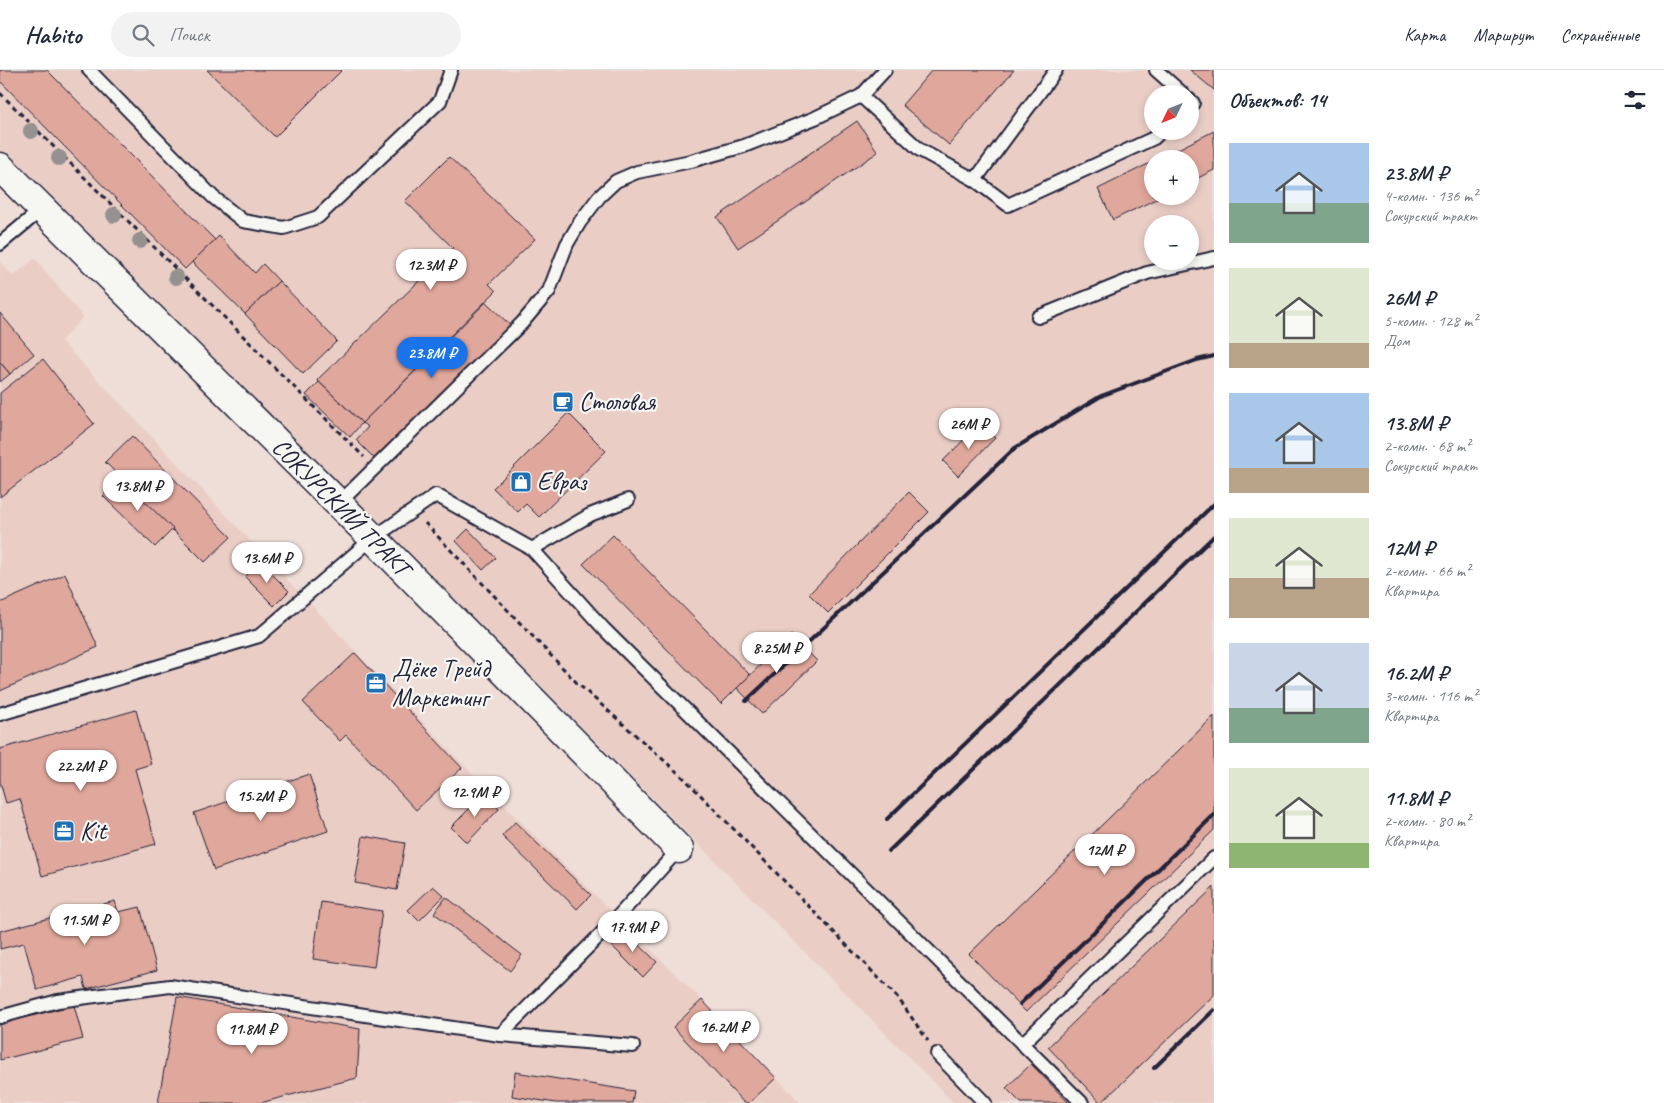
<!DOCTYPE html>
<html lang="ru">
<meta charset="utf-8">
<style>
:root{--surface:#fff;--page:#f2f2f3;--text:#1f2937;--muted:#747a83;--line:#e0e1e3;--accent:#1a73e8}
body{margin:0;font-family:Caveat,sans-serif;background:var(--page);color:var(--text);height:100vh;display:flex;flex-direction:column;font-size:19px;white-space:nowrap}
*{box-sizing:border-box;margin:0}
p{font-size:16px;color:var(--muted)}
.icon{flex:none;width:28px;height:28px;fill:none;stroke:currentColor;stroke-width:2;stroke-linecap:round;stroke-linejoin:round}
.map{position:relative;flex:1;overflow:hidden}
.side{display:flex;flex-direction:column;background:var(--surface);width:450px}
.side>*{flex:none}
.needle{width:32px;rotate:227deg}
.tools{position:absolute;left:1144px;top:15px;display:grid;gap:10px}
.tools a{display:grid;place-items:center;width:55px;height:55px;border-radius:50%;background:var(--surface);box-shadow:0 2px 8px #0003;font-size:25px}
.price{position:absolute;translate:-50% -42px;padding:0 11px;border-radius:18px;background:#fff;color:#222;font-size:16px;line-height:32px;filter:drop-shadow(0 1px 2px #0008)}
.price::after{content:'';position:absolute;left:50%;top:30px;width:15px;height:11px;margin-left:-8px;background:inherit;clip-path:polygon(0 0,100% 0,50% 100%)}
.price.current{background:var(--accent);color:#fff}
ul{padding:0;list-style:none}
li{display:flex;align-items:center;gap:15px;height:125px;padding:0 15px}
li span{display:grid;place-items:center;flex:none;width:140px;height:100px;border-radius:0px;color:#555}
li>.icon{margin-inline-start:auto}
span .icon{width:60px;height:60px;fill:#fffc;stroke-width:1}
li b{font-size:21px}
h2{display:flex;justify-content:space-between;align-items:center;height:60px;padding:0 15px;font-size:21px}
header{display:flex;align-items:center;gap:30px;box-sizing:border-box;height:70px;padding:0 25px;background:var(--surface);border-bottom:1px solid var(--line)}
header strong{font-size:24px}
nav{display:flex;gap:28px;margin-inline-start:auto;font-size:18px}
.search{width:350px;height:45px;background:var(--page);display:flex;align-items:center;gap:12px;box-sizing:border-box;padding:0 18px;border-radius:28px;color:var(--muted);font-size:19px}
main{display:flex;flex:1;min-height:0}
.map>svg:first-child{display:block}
.built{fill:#eacec6;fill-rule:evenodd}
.building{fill:#e0a79c;stroke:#22223b}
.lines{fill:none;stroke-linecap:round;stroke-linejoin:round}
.service-casing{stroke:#22223b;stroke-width:16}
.tertiary-casing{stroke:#22223b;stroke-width:31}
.path{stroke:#22223b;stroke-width:3;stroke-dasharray:5 4;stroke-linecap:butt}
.service{stroke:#f6f6f2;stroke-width:12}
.tertiary{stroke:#f6f6f2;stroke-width:28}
.rail{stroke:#22223b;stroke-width:4}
.tree{fill:#94918f}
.labels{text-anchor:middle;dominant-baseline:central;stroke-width:4.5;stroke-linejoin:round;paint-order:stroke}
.poi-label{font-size:25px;fill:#22223b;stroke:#f6f6f2;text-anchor:start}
.street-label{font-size:25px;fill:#22223b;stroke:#f6f6f2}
</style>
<header>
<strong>Habito</strong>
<div class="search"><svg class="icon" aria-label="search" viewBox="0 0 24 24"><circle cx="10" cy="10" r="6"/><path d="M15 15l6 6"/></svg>Поиск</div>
<nav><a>Карта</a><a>Маршрут</a><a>Сохранённые</a></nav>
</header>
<main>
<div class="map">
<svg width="1214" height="1033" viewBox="0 0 1214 1033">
<rect width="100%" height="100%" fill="#efded8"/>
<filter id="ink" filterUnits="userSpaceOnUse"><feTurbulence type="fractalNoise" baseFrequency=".02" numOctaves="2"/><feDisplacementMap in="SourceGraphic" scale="10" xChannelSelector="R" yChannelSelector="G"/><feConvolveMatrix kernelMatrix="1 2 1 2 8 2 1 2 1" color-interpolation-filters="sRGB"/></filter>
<g filter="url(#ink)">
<!-- built -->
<g class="built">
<path d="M0,0H1214V1033H954L368,441L0,82ZM1152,24H1190V61H1152ZM1152,89H1190V126H1152ZM1152,154H1190V191H1152Z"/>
<path d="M35,188L83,247L61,271L476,708L702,930L801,1033H0V192L13,206Z"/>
</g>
<!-- building -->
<g class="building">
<path d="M0,0H47L215,170L185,199L0,11Z"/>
<path d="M207,0H342L275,67Z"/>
<path d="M932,0H1014L949,75L902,35Z"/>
<path d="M1190,0H1214V20Z"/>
<path d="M857,51L878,82L738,178L717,147Z"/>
<path d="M1214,61V100L1190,112V89H1158Z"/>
<path d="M449,87L535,169L489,214L496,221L362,353L317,310L453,178L405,131Z"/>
<path d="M1152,92V126H1162L1113,150L1098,119Z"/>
<path d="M219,166L255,203L263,194L279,211L245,244L192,192Z"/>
<path d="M279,211L337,271L303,304L245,244Z"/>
<path d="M486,232L511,256L375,389L356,370L368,357L362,353Z"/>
<path d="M0,243L34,284L10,304L0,292Z"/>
<path d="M43,289L94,354L0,427V323Z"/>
<path d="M0,292L10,304L0,312Z"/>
<path d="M319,312L362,353L350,367L306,325Z"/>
<path d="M568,343L606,381L539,447L526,434L518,442L493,418Z"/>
<path d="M980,353L995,368L958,406L943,391Z"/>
<path d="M132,366L231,467L205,492L105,392Z"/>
<path d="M121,408L173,459L155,477L103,426Z"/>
<path d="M909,422L929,442L828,543L809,524Z"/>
<path d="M468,459L496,488L483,500L456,471Z"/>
<path d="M613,465L750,605L721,634L583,494Z"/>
<path d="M260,492L289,521L274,536L245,507Z"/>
<path d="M65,504L98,577L0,621V533Z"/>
<path d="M791,565L817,591L762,644L737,618Z"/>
<path d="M355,583L462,698L416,740L346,665L340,671L303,632Z"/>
<path d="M136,640L151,694L135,699L156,774L42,806L20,729L6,733L0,712V679Z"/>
<path d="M1214,646V760L1026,942L969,884Z"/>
<path d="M309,704L328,761L214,800L194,743Z"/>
<path d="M484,724L499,739L467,773L451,757Z"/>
<path d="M515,752L591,825L577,839L502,766Z"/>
<path d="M363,766L405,773L397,820L355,813Z"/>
<path d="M433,816L444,826L419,851L408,840Z"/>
<path d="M1214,817V925L1101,1033L1048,977Z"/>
<path d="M446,827L522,885L510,901L434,843Z"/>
<path d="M115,831L118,842L140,837L157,900L86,919L83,907L37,920L24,873L0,879V861Z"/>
<path d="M321,832L382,841L374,897L313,889Z"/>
<path d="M623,859L657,892L643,907L609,873Z"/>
<path d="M177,927L360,959L357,1008L260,1033H158Z"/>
<path d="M702,930L776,1008L749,1033H744L673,957Z"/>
<path d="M74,935L83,969L0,990V954Z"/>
<path d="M1031,994L1069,1033H1021L1006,1018Z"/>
<path d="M515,1002L634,1021L632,1033H556L512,1026Z"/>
</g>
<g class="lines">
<!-- service casing -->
<g class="service-casing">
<g id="service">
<path d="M89,0L213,127L243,151L284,158L318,147L440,31L451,0"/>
<path d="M1156,0L1183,24"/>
<path d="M861,26L920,80L975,110L1008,135L1154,68L1161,61"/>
<path d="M1190,30L1193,33L1190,36"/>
<path d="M975,110L1056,0"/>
<path d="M0,174L42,139"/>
<path d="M1038,247L1147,203L1214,188"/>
<path d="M338,434L522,253L549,221L567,174L580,152L599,127L616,111L637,102L691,91L744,76L815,48L861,26L885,0"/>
<path d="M532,479L590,445L628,430"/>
<path d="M0,644L259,566L373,468L436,425L532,479L604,559L1082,1033"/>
<path d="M0,947L58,931L170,916L500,965L614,851L679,779"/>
<path d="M500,965L633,976"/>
<path d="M1022,974L1214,788"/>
<path d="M937,984L985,1033"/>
</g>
</g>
<!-- tertiary casing -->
<g class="tertiary-casing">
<path id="tertiary" d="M0,97L373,468L679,779"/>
</g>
<!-- path -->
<g class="path">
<path d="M0,23L364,387"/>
<path d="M425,453L578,614L685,709L898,928L928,971"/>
</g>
<!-- service -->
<use href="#service" class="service"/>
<!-- tertiary -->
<use href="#tertiary" class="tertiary"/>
<!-- rail -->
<g class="rail">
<path d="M746,631L1015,378L1101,326L1197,290L1214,286"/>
<path d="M887,749L1214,434"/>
<path d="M889,781L1214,466"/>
<path d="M1020,934L1214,745"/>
<path d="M1154,998L1214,940"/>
</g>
</g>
<!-- trees -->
<g class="tree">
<circle cx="31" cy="61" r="8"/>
<circle cx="59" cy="88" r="8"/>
<circle cx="114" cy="145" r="8"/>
<circle cx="140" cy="171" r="8"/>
<circle cx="176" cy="207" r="8"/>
</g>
</g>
<!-- icons -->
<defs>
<g id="cafe-square" transform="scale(1.125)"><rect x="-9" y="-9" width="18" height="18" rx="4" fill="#1f6fb2" stroke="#f6f6f2"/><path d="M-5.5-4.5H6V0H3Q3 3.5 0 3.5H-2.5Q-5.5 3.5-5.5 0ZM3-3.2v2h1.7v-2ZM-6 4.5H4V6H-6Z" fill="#fff"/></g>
<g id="shop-square" transform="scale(1.125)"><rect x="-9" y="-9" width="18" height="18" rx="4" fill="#1f6fb2" stroke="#f6f6f2"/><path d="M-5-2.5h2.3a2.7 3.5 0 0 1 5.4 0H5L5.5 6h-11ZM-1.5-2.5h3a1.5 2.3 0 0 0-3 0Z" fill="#fff"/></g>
<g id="office-square" transform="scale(1.125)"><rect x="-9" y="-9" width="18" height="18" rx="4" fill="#1f6fb2" stroke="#f6f6f2"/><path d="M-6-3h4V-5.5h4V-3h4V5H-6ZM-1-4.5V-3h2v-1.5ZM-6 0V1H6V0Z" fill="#fff"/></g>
</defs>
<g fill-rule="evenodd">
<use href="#cafe-square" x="563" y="332"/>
<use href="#shop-square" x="521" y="412"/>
<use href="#office-square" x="376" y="613"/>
<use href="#office-square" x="64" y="761"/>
</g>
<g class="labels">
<!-- poi labels -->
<g class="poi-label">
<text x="579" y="332">Cтоловая</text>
<text x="537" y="412">Евраз</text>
<text x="392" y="599">Дёке Трейд<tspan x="392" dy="29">Маркетинг</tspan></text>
<text x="80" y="761">Kit</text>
</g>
<!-- street labels -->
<g class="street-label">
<text transform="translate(341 437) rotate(45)">СОКУРСКИЙ ТРАКТ</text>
</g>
</g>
</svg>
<div class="tools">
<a><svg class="needle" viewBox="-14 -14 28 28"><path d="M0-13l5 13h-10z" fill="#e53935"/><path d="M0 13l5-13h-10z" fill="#747a83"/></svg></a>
<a>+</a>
<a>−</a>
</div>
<b class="price" style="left:431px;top:221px">12.3M ₽</b>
<b class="price current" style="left:432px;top:309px">23.8M ₽</b>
<b class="price" style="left:969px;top:380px">26M ₽</b>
<b class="price" style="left:138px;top:442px">13.8M ₽</b>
<b class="price" style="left:267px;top:514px">13.6M ₽</b>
<b class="price" style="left:777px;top:604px">8.25M ₽</b>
<b class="price" style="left:81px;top:722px">22.2M ₽</b>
<b class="price" style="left:475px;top:748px">12.9M ₽</b>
<b class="price" style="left:261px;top:752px">15.2M ₽</b>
<b class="price" style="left:1105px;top:806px">12M ₽</b>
<b class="price" style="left:85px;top:876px">11.5M ₽</b>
<b class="price" style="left:633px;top:883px">17.9M ₽</b>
<b class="price" style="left:724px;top:983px">16.2M ₽</b>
<b class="price" style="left:252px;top:985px">11.8M ₽</b>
</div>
<section class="side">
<h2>Объектов: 14<svg class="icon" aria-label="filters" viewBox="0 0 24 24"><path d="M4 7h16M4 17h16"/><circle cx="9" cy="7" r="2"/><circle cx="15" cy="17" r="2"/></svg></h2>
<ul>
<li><span style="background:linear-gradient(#a9c7e8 60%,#7fa58c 0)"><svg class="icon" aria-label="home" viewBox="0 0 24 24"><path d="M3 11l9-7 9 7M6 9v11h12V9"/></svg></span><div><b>23.8M ₽</b><p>4-комн. · 136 m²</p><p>Сокурский тракт</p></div></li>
<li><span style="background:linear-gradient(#dfe7d0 75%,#b9a48a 0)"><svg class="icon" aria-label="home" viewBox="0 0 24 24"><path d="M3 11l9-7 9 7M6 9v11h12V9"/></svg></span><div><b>26M ₽</b><p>5-комн. · 128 m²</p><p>Дом</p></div></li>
<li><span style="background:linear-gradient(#a9c7e8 75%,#b9a48a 0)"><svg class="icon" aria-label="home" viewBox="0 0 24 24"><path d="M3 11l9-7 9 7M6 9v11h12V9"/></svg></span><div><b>13.8M ₽</b><p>2-комн. · 68 m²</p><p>Сокурский тракт</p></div></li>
<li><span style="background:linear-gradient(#dfe7d0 60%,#b9a48a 0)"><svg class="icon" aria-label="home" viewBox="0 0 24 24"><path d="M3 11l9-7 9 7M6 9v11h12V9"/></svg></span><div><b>12M ₽</b><p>2-комн. · 66 m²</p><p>Квартира</p></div></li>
<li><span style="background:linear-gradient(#c9d6e8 65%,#7fa58c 0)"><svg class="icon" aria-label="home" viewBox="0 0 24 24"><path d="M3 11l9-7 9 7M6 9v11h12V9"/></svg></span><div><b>16.2M ₽</b><p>3-комн. · 116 m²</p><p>Квартира</p></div></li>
<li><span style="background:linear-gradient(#dfe7d0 75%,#8fb573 0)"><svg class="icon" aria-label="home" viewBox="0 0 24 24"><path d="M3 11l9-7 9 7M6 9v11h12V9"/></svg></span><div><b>11.8M ₽</b><p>2-комн. · 80 m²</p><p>Квартира</p></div></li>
</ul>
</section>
</main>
